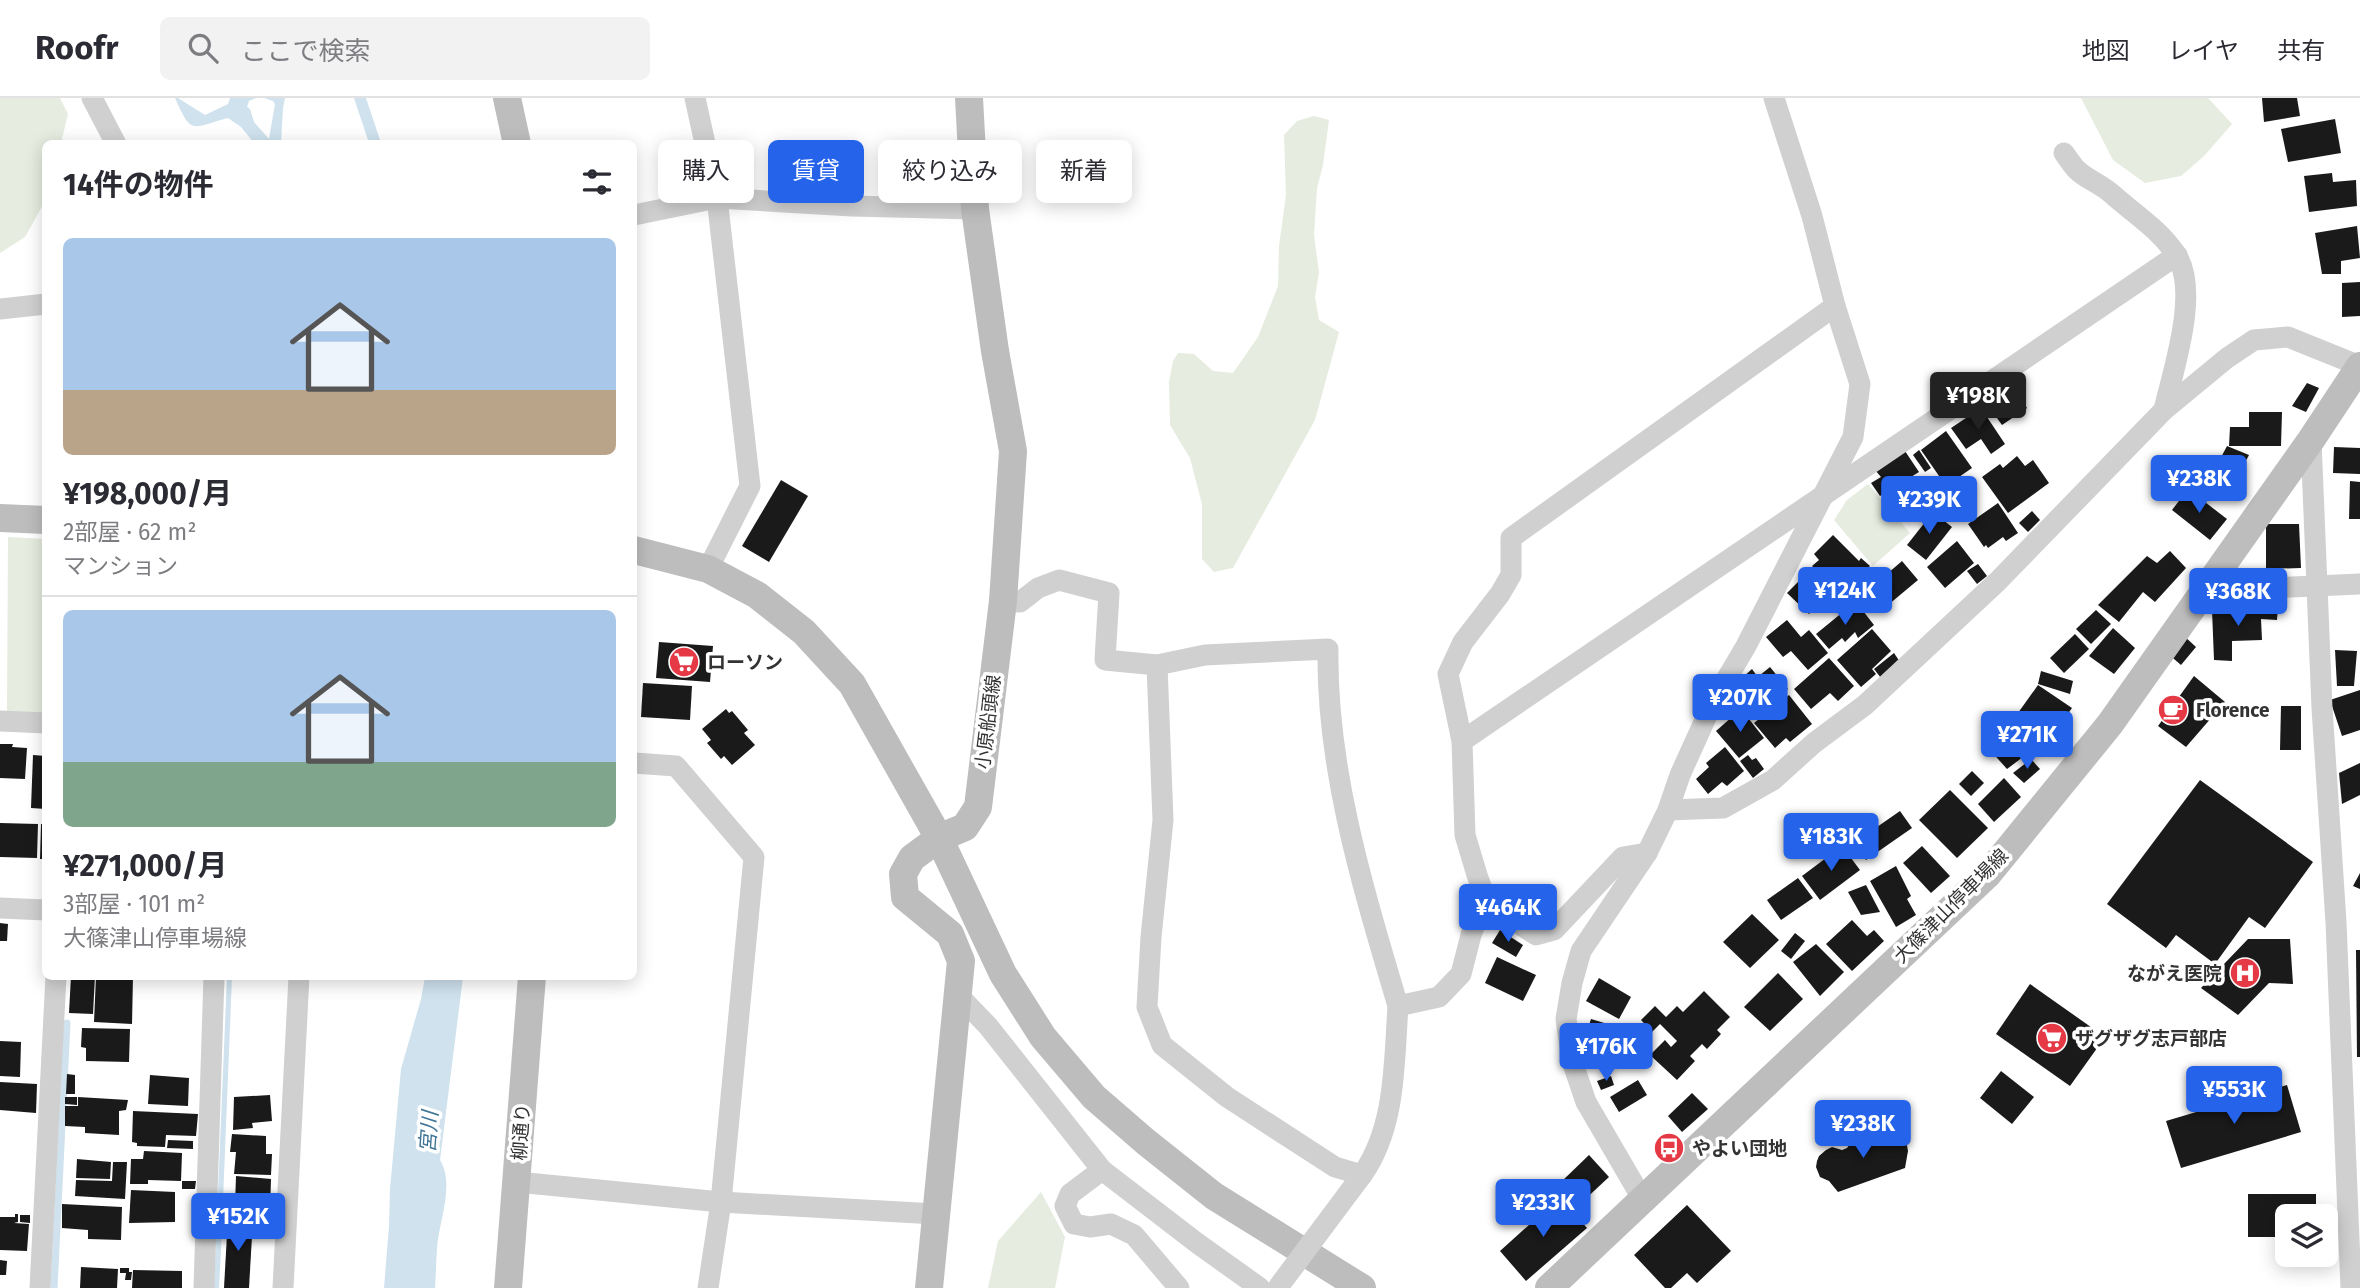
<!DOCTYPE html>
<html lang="ja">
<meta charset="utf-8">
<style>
:root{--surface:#fff;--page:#f2f2f3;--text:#2b2b33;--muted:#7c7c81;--line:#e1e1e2;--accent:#2563eb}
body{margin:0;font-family:"Fira Sans","Noto Sans JP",sans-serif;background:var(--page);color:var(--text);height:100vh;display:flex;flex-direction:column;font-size:26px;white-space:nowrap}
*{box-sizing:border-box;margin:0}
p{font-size:23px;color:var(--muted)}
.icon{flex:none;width:38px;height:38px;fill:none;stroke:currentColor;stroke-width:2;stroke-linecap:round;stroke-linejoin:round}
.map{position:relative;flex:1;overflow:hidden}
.side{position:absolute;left:42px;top:42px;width:595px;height:840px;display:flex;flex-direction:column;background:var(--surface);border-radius:10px;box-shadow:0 4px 18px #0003}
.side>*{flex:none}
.top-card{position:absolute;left:658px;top:42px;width:665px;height:63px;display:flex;gap:14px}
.tools{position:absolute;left:2275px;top:1106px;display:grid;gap:14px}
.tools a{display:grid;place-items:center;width:63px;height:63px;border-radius:10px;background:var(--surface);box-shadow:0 4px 18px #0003;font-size:35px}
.price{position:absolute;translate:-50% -60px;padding:0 16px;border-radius:7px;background:var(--accent);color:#fff;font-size:23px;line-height:46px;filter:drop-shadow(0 2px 4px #0008)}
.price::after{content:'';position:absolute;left:50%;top:42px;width:21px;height:16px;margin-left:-10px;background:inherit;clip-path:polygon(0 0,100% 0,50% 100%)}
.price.on{background:#222;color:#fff}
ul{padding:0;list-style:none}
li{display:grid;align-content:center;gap:14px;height:371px;padding:0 21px}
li+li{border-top:2px solid var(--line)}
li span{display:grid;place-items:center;height:217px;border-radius:10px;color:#555}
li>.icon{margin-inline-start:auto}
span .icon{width:126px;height:126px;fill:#fffc;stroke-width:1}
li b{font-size:30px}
h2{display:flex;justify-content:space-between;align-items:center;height:84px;padding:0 21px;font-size:30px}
.pill{padding:0 24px;border-radius:10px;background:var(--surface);box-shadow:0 4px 18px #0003;font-size:24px;line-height:63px}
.pill.on{background:var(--accent);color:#fff}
header{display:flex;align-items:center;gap:42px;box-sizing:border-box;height:98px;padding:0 35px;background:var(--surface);border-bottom:2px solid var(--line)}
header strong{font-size:33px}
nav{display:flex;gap:38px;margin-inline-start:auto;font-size:24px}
.search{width:490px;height:63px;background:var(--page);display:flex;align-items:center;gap:18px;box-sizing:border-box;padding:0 24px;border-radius:10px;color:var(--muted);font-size:26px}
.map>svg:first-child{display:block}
.green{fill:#e6ecdf}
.water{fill:#cfe2ee}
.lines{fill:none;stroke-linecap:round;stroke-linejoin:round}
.stream{stroke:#cfe2ee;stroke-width:7}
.building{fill:#1a1a1a}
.street{stroke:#d0d0d0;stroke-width:21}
.secondary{stroke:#bdbdbd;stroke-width:28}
.street-bridge{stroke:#d0d0d0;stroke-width:21}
.labels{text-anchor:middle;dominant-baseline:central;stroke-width:7;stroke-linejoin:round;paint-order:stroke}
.poi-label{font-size:19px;font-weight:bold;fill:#333;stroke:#fff;text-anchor:start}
.street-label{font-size:19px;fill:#333;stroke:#fff}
.water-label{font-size:21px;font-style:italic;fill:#3f7597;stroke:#fff}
</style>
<header>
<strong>Roofr</strong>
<div class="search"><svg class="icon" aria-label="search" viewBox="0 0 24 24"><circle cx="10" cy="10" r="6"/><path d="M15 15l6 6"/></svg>ここで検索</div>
<nav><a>地図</a><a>レイヤ</a><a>共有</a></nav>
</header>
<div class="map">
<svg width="2360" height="1190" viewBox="0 0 2360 1190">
<rect width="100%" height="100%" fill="#fff"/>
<!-- green -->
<g class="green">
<path d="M0,0H60L68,16L61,45L46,46L45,103L25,139L0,155Z"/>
<path d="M2081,0H2208L2232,26L2204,58L2181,78L2145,85L2113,62Z"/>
<path d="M1314,18L1329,22L1323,67L1317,90L1314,137L1319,175L1315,199L1319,222L1339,234L1315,322L1233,470L1214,474L1202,461V406L1190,360L1170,327L1169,284L1173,263L1178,255L1194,256L1213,273L1233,275L1258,239L1278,188L1279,148L1286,97L1284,37L1297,23Z"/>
<path d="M1868,386L1910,435L1873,468L1834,422L1847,402Z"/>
<path d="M8,439L45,441V615L7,614Z"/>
<path d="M1041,1094L1065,1139L1055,1190H988L998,1143Z"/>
</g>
<!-- water -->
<g class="water">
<path d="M175,0H178L205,17L228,6L230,0H256L249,3L247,9L250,11L254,24L269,41L275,6L273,3L264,0H285L283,10L281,45H254L241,29L228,20C191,30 192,38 175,0Z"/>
<path d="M354,0H366L381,45H369Z"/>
<path d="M227,879H232L221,1152L219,1190H214Z"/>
<path d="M425,879H463L440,1062C455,1086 439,1124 437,1150C436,1163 436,1177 435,1190H384L389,1128L390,1091L401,971L421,901Z"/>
</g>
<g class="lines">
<!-- stream -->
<path class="stream" d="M54,1190L67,925"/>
</g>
<!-- building -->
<g class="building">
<path d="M2262,0H2297L2300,18L2264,24Z"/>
<path d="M2335,21L2341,55L2288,64L2281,31Z"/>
<path d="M2332,75L2333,84L2356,82L2357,108L2309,114L2304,78Z"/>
<path d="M2357,128L2360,160L2341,163V176H2322L2315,135Z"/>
<path d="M2360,184V218L2342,219V185Z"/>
<path d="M2009,284L2027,310L2002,327L1984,302Z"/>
<path d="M2307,285L2319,290L2306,314L2292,308Z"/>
<path d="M1981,310L2005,346L1991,356L1981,341L1966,351L1951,330Z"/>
<path d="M2249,314H2282L2281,348H2229L2230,329H2249Z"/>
<path d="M1946,333L1972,370L1946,388L1921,352Z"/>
<path d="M2227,348L2249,357L2228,397L2209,382Z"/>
<path d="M2334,349L2360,350V376L2333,375Z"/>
<path d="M1919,352L1931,370L1925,374L1913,357Z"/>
<path d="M1905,353L1919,374L1880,398L1871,385L1881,379L1875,372Z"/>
<path d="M2017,358L2025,368L2033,362L2049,385L2008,415L1982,379L2000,366L2003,370Z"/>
<path d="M781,382L808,398L769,464L742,448Z"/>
<path d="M2350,383L2360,384V421H2349Z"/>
<path d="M2188,391L2227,421L2210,442L2172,412Z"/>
<path d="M1998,405L2018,435L2006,443L2003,439L1988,450L1986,447L1984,449L1968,426Z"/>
<path d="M2032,413L2040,422L2028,434L2019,425Z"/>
<path d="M1933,414L1952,429L1926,462L1907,447Z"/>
<path d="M2266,426H2299L2301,470L2266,471Z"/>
<path d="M1833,437L1859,463L1861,460L1870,468L1841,496L1812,468L1819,462L1814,456Z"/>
<path d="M1957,443L1974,465L1945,490L1927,469Z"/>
<path d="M2170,453L2186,470L2155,504L2143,494L2119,524L2098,507L2147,458L2157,465Z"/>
<path d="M1902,463L1918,482L1888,507L1872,489Z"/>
<path d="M1978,466L1987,478L1977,486L1967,473Z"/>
<path d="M1807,475L1812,480L1816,477L1836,498L1819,514L1815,510L1809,516L1787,495Z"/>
<path d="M1838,499L1844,505L1839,509L1834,503Z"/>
<path d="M1849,509L1854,515L1860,509L1874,527L1858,540L1855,534L1845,544L1842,540L1829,551L1816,536Z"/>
<path d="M2278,509L2277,522L2261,521L2262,542L2232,543V563L2214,562L2212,512Z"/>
<path d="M2096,512L2111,526L2091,546L2076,531Z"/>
<path d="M1787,522L1801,539L1809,532L1828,555L1808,572L1791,553L1783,559L1766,539Z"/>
<path d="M2113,530L2135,550L2114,576L2089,558Z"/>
<path d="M1872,531L1891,553L1872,571L1876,576L1861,589L1837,562Z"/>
<path d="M2075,536L2089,551L2064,575L2050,560Z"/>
<path d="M2183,537L2196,549L2181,567L2167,555Z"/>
<path d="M659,544L713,548L710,584L656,580Z"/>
<path d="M2335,552L2357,553L2354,588H2337Z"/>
<path d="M1894,555L1900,564L1881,580L1874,571Z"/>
<path d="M1829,560L1854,588L1838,603L1830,595L1811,611L1794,591Z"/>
<path d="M1770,569L1788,591L1763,610L1758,604L1751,610L1738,595Z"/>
<path d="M1752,571L1757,578L1746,586L1742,580Z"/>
<path d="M2041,573L2073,583L2070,596L2038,586Z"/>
<path d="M2194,578L2225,604L2186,649L2158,628Z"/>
<path d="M643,585L692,588L690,622L641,619Z"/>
<path d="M2038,587L2072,610L2041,653L2008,629Z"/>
<path d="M2360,592V632L2342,638L2330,602Z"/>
<path d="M1789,597L1812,626L1790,644L1786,640L1775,650L1754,625Z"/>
<path d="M2281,608H2301V652H2280Z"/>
<path d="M726,611L729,615L732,613L748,632L744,635L755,647L732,667L724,658L721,661L707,645L711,642L702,631Z"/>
<path d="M1741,611L1764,640L1739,660L1716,633Z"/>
<path d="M2002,625L2027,656L2007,671L1981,642Z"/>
<path d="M0,646H13L12,649L27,650L25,681L0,680Z"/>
<path d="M1725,649L1744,673L1727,688L1722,684L1708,696L1696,681L1709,669L1706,665Z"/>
<path d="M33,657L46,658V711L31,710Z"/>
<path d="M1748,657L1752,662L1756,660L1764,671L1753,680L1740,663Z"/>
<path d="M2031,661L2040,671L2024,685L2013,675Z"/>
<path d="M2360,665V697L2342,706L2339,675Z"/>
<path d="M1972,673L1984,685L1971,698L1959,686Z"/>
<path d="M2004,680L2021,699L1994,724L1978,706Z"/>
<path d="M2200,682L2313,764L2265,830L2249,819L2215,866L2176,837L2166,850L2107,806Z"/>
<path d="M1950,692L1988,730L1957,760L1919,722Z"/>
<path d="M1900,713L1912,730L1866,762L1854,745Z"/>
<path d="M0,725L38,726L37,760L0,759Z"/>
<path d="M41,726H46V761H40Z"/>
<path d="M1842,748L1860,772L1820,802L1802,778Z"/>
<path d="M1922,748L1950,778L1931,795L1903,765Z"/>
<path d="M1896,768L1911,798L1907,801L1916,817L1896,829L1870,783Z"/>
<path d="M2360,775V791L2353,788Z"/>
<path d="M1798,780L1813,800L1781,822L1767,802Z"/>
<path d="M1866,787L1880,814L1861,817L1848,794Z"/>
<path d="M1752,816L1779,842L1750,870L1723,844Z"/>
<path d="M1852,822L1867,838L1874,832L1884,843L1852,873L1826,846Z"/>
<path d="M0,825L8,826L7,843H0Z"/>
<path d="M1500,832L1523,847L1516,859L1492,845Z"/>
<path d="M1795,835L1805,843L1791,861L1781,853Z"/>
<path d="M2248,841H2290L2293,886L2269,885L2238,917L2201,890Z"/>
<path d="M1816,846L1844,874L1820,898L1793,864Z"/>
<path d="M2356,852H2360V959H2357Z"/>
<path d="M1497,859L1536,877L1523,903L1485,885Z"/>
<path d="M1778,875L1803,901L1770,933L1744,909Z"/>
<path d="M71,878H95L93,916L69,915Z"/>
<path d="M96,878H133L132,926L94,924Z"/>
<path d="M1599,880L1631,899L1619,921L1586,903Z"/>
<path d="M2030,886L2105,939L2070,988L1996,936Z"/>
<path d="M1704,893L1730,919L1717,932L1721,936L1707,951L1702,946L1690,958L1695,963L1677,982L1650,957L1665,942L1671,949L1677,943L1660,926L1652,934L1641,922L1655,908L1666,919L1677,908L1683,914Z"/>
<path d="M1591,921L1621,930L1610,970L1594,965V957L1584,942Z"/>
<path d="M82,930L130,931L129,964L86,963V950L81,949Z"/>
<path d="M0,943L21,944L20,979L0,978Z"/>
<path d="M2001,973L2034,999L2012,1026L1980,1000Z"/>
<path d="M67,976L75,977V996H66Z"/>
<path d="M150,977L189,980L188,1008L148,1006Z"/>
<path d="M1611,978L1614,987L1601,992L1597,983Z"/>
<path d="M1638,982L1647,997L1619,1014L1610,999Z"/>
<path d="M0,984L37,986L36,1015L0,1012Z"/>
<path d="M2287,987L2301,1034L2181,1070L2166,1023Z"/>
<path d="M1692,995L1708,1011L1682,1034L1668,1018Z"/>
<path d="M270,997L272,1023L252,1025L253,1030L233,1032L234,999Z"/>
<path d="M65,999H77V1007L65,1006Z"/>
<path d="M78,999L128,1002L126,1012L119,1013V1037L85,1035V1029L65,1028V1008H78Z"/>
<path d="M133,1013L198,1016L196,1038L166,1037L165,1049L137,1048V1045L132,1044Z"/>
<path d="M1888,1031L1898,1033L1906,1042L1908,1053L1905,1070L1838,1094L1829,1083L1820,1079L1816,1069L1817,1063L1819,1058L1826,1052L1832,1049L1842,1052L1847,1050L1854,1040L1861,1039L1878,1043Z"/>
<path d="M232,1036L266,1038V1056H272L271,1077L234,1076L236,1054H230Z"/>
<path d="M168,1042L193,1043V1051L167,1050Z"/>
<path d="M144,1053L182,1055L181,1083L148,1082V1086H130L131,1061H143Z"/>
<path d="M1589,1057L1609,1079L1580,1106L1560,1085Z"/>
<path d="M77,1061L111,1064L110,1081L76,1080Z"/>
<path d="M113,1064H127L125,1101L75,1098L76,1082L112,1083Z"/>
<path d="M236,1078L271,1081L270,1114L254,1113V1106H235Z"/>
<path d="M182,1083H196L195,1091H182Z"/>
<path d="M131,1092L175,1094V1124L129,1125Z"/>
<path d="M2248,1096H2316V1118H2287V1139H2248Z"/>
<path d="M1560,1099L1587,1130L1526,1183L1500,1153Z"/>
<path d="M62,1106L122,1109L121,1142L88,1141V1132L62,1130Z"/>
<path d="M1687,1107L1731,1153L1697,1185L1687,1175L1671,1190H1665L1634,1157Z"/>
<path d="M15,1116H18V1124L14,1125L29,1126L27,1153L0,1152V1119H15Z"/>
<path d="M20,1117H30V1125L20,1124Z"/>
<path d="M228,1119L253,1121L249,1190H224Z"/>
<path d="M0,1162L7,1163L6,1177H0Z"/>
<path d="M81,1169L118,1171L117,1190H80Z"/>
<path d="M120,1170H129V1174H132L131,1182H125L126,1175H120Z"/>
<path d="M133,1172L182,1173V1190H132Z"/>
</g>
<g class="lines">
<!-- street -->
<g class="street">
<path d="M92,0L116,46"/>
<path d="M695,0L717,100L750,388L708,471"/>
<path d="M2064,55C2068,60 2072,67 2077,72C2086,81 2101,86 2112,96C2133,115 2159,131 2175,155C2201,191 2173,272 2164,312"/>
<path d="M634,117L717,100L852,108L975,111"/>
<path d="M0,211L46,206"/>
<path d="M2311,342L2322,610L2336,824L2351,1190"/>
<path d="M2203,493L2360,486"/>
<path d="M1003,503L1020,504L1038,490L1059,482L1109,495L1105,562L1157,567L1163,722L1151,839L1147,909L1162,947L1227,999L1335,1069L1362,1077L1350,1093"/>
<path d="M1157,567L1205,557L1328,551C1326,672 1364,793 1398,908L1439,899L1461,876L1471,837L1485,799"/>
<path d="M0,623L46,625"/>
<path d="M1462,643L2177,157"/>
<path d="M634,665L676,668L754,759L721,1104L708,1190"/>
<path d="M1668,712L1723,710L1773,682L1814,645L1865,607L1998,483L2164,312L2227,260L2254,242L2288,239L2360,268"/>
<path d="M1647,755L1623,759L1554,832L1536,837L1508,819L1485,799L1477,777L1465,737L1462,643L1448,576L1463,544L1500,496L1511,477V440L1835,208"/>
<path d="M0,810L46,812"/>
<path d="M959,898L988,928L1102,1072L1197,1145L1260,1190"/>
<path d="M1102,1072L1070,1096L1065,1108L1074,1126L1090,1129L1111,1126L1134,1137L1179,1190"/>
<path d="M1362,1077C1396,1029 1394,965 1398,908"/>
<path d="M517,1084L721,1104L936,1116"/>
<path d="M1643,1102L1586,1004L1572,963L1566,921L1572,885L1581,853L1647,755L1668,712L1680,677L1713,604L1746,548L1853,339L1860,286L1835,208L1812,118L1774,0"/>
<path d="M40,1190L56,878"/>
<path d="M204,1190L214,878"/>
<path d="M283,1190L299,878"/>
</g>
<!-- secondary -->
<g class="secondary">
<path d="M507,0L517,46"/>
<path d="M0,420L46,422"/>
<path d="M634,452L708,471L757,497L804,534L852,586L939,740L1003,876L1043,939L1094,999L1146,1044L1214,1098L1362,1190"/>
<path d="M508,1190L532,878"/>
<path d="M929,1190L961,863L950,836L905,799L903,776L912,760L939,740L965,729L978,709L1003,503L1013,353L995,253L975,111L969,0"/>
<path d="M1549,1190L1988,776L2110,626L2311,342L2360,268"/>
</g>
<!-- street-bridge -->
<path class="street-bridge" d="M1279,1188L1350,1093"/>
</g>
<!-- icons -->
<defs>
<g id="supermarket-disc" transform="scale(1.575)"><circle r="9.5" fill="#e63946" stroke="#fff"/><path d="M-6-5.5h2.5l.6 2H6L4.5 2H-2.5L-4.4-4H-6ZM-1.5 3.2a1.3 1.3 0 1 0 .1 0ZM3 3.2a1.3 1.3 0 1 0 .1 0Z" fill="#fff"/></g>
<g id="cafe-disc" transform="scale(1.575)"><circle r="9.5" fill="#e63946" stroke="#fff"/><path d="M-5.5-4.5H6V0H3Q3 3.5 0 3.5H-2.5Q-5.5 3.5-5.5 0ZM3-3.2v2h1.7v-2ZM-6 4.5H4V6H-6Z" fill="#fff"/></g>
<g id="hospital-disc" transform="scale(1.575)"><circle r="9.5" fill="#e63946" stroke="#fff"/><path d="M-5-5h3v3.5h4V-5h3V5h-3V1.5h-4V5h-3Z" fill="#fff"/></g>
<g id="bus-disc" transform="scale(1.575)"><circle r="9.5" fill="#e63946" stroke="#fff"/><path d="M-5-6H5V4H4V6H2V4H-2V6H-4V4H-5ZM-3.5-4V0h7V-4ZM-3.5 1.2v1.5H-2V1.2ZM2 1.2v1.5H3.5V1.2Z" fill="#fff"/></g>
</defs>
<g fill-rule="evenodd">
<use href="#supermarket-disc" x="684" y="564"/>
<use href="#cafe-disc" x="2173" y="612"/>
<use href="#hospital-disc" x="2245" y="875"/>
<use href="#supermarket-disc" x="2052" y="940"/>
<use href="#bus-disc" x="1669" y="1050"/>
</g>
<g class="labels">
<!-- poi labels -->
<g class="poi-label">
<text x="707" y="564">ローソン</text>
<text x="2196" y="612">Florence</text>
<text x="2222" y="875" text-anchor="end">ながえ医院</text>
<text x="2075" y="940">ザグザグ志戸部店</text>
<text x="1692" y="1050">やよい団地</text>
</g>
<!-- street labels -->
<g class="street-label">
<text transform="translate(988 624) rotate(-83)">小原船頭線</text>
<text transform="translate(1951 808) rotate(-45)">大篠津山停車場線</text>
<text transform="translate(521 1034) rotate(-86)">柳通り</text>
</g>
<!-- water labels -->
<g class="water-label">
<text transform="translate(429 1034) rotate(-86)">宮川</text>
</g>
</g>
</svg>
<div class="tools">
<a><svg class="icon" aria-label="layers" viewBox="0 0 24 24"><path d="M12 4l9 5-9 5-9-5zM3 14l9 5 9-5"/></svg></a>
</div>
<b class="price on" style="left:1978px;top:334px">¥198K</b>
<b class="price" style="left:2199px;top:417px">¥238K</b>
<b class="price" style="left:1929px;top:438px">¥239K</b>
<b class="price" style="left:1845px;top:529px">¥124K</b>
<b class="price" style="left:2238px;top:530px">¥368K</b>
<b class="price" style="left:1740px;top:636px">¥207K</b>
<b class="price" style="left:2027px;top:673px">¥271K</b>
<b class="price" style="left:1831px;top:775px">¥183K</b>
<b class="price" style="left:1508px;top:846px">¥464K</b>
<b class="price" style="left:1606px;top:985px">¥176K</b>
<b class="price" style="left:2234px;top:1028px">¥553K</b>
<b class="price" style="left:1863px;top:1062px">¥238K</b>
<b class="price" style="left:1543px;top:1141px">¥233K</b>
<b class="price" style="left:238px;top:1155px">¥152K</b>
<div class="top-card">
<a class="pill">購入</a>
<a class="pill on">賃貸</a>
<a class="pill">絞り込み</a>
<a class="pill">新着</a>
</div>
<section class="side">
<h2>14件の物件<svg class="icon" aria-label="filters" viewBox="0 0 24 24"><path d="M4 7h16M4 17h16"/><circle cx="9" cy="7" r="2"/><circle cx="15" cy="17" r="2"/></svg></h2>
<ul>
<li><span style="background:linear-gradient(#a9c7e8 70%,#b9a48a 0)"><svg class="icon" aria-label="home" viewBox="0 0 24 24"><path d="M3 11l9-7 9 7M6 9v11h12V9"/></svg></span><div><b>¥198,000/月</b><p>2部屋 · 62 m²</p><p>マンション</p></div></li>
<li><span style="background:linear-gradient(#a9c7e8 70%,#7fa58c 0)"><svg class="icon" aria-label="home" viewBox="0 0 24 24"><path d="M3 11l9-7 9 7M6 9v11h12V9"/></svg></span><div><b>¥271,000/月</b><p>3部屋 · 101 m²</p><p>大篠津山停車場線</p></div></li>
</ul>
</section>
</div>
